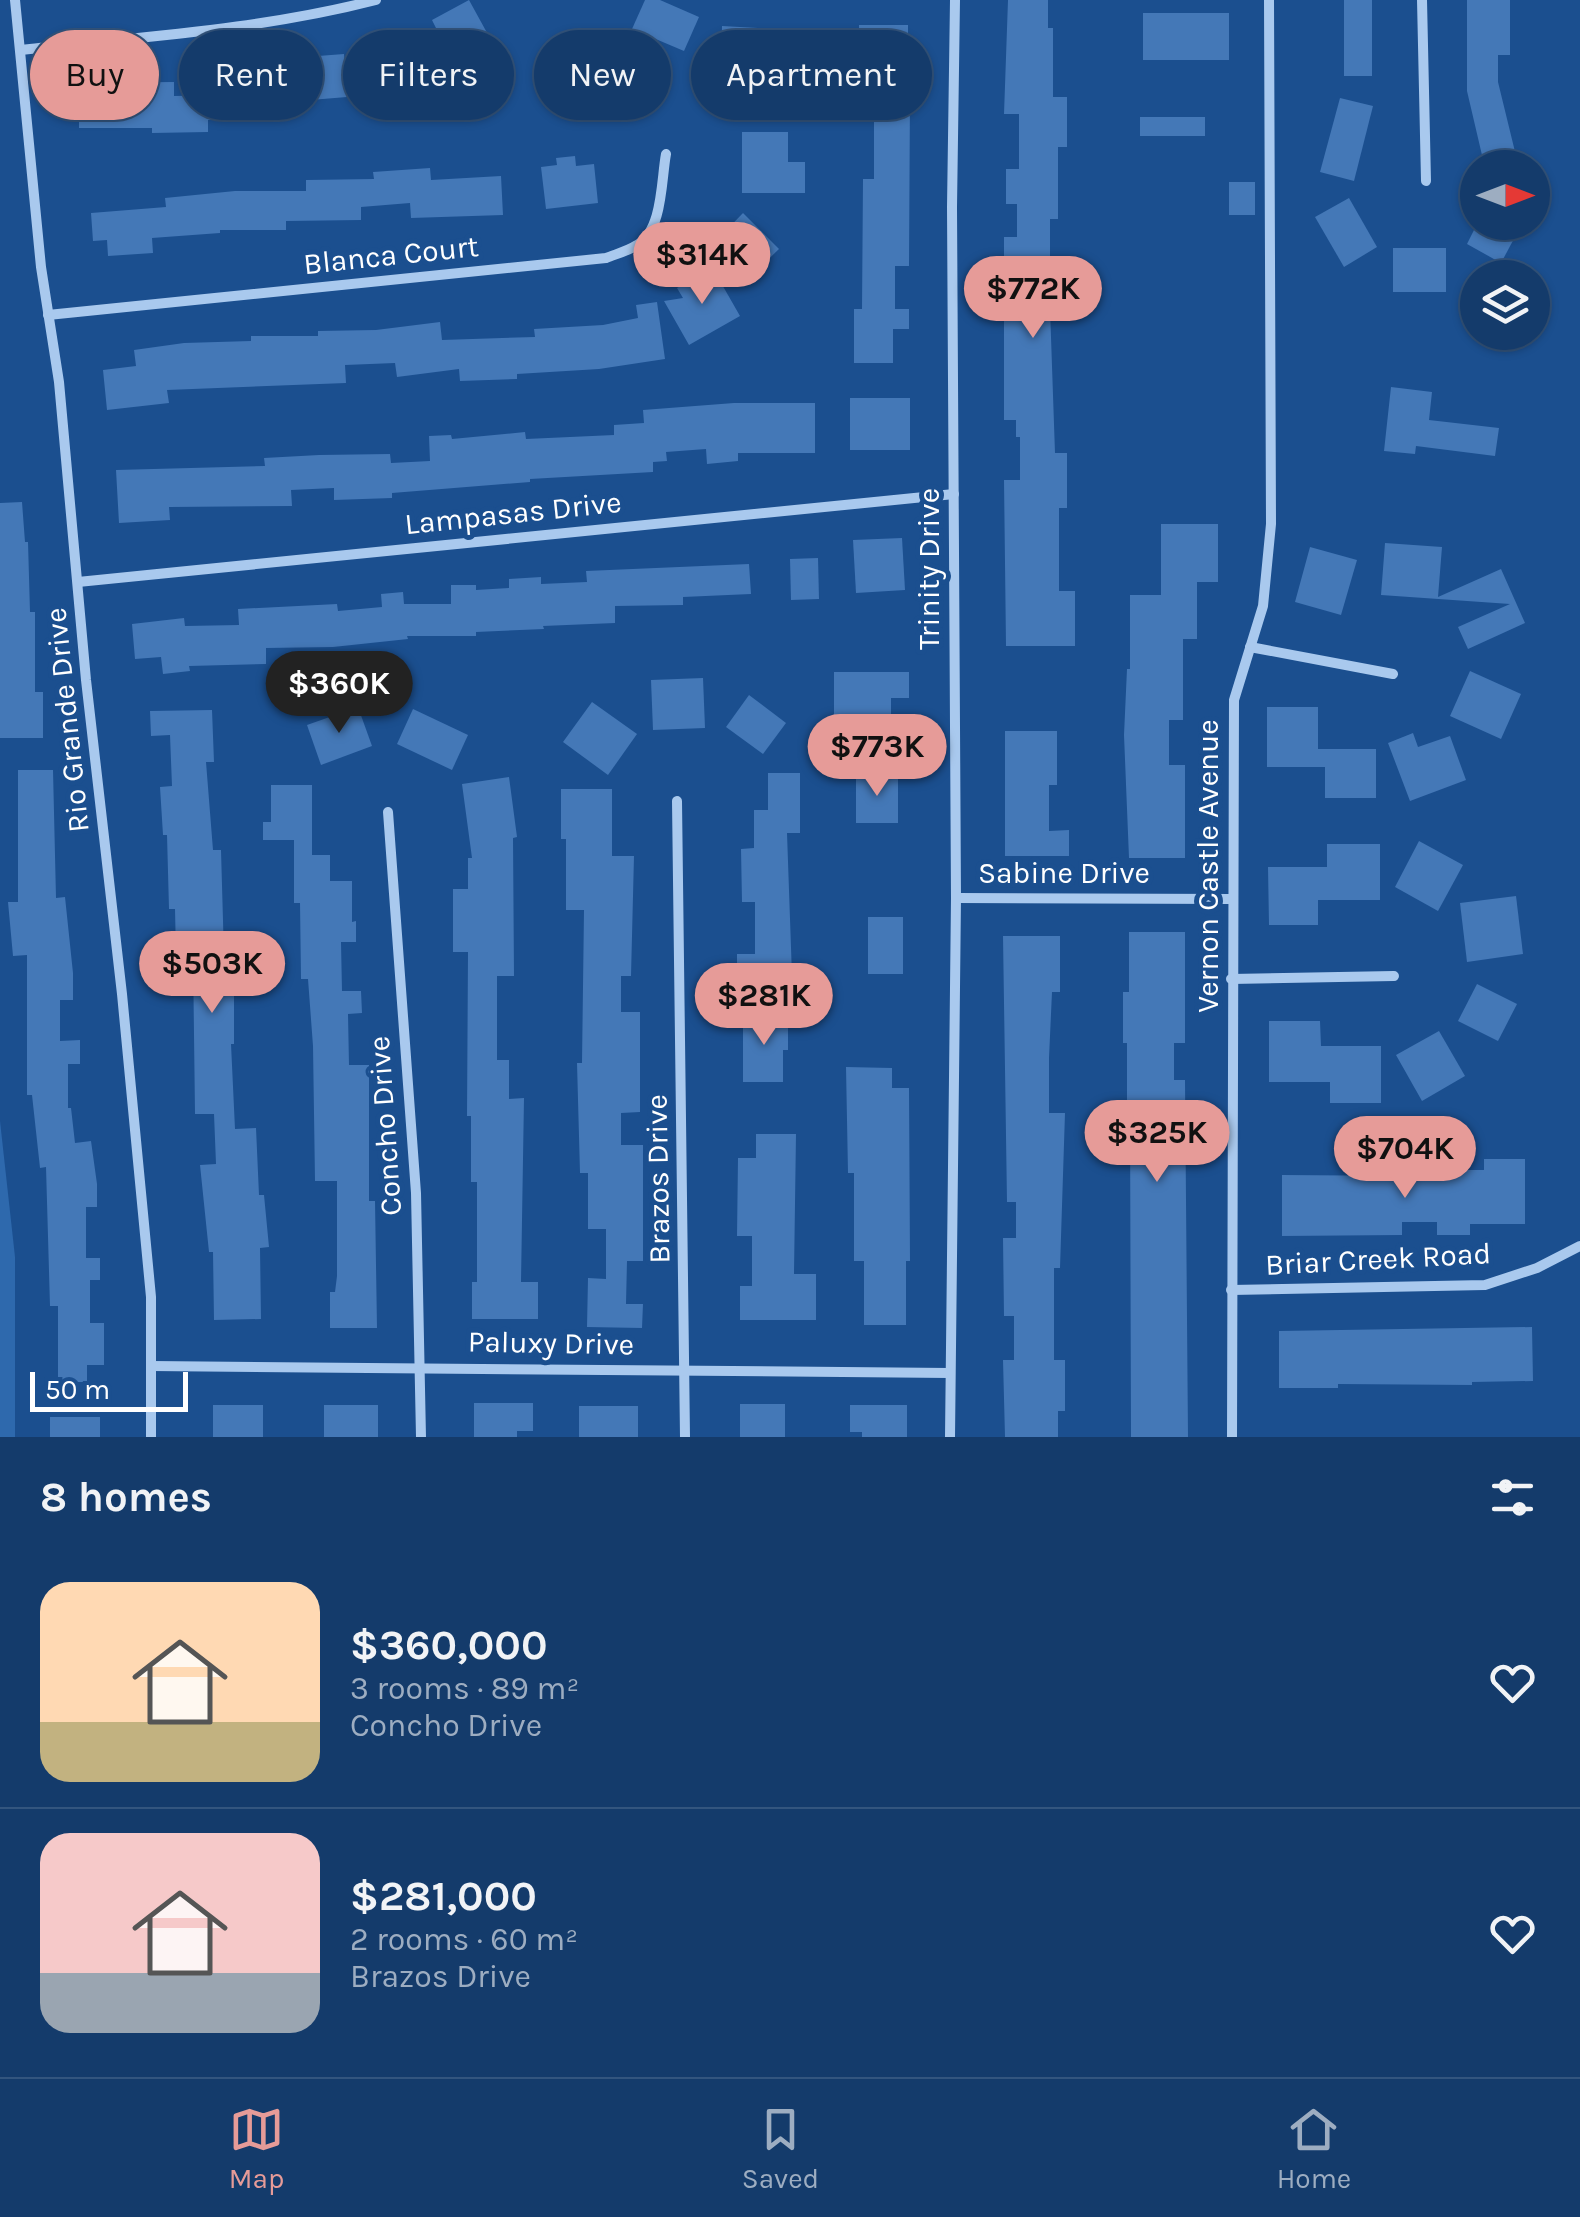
<!DOCTYPE html>
<meta charset="utf-8">
<style>
:root{--surface:#143b6b;--page:#1d4271;--text:#f1f3f6;--muted:#9dadc1;--line:#33557e;--accent:#e69b98}
body{margin:0;font-family:Karla,sans-serif;background:var(--page);color:var(--text);height:100vh;display:flex;flex-direction:column;font-size:38px;white-space:nowrap}
*{box-sizing:border-box;margin:0}
p{font-size:32px;color:var(--muted)}
.icon{flex:none;width:55px;height:55px;fill:none;stroke:currentColor;stroke-width:2;stroke-linecap:round;stroke-linejoin:round}
.map{position:relative;height:1437px;overflow:hidden}
.drawer{display:flex;flex-direction:column;background:var(--surface);flex:1}
.drawer>*{flex:none}
.guide{position:absolute;left:30px;top:30px;width:1000px;height:90px;display:flex;gap:20px}
.needle{width:65px;rotate:90deg}
.tools{position:absolute;left:1460px;top:150px;display:grid;gap:20px}
.tools a{display:grid;place-items:center;width:90px;height:90px;border-radius:50%;background:var(--surface);box-shadow:0 2px 8px #0004,0 0 0 2px var(--line);font-size:50px}
.scale{position:absolute;left:30px;bottom:25px;width:158px;box-sizing:border-box;padding-left:10px;border:5px solid #fff;border-top:0;font-size:28px;line-height:35px;white-space:nowrap;color:#fff;-webkit-text-stroke:8px #1b4f8f;paint-order:stroke}
.price{position:absolute;translate:-50% -85px;padding:0 22px;border-radius:35px;background:var(--accent);color:#111;font-size:32px;line-height:65px;filter:drop-shadow(0 2px 5px #0008)}
.price::after{content:'';position:absolute;left:50%;top:60px;width:30px;height:22px;margin-left:-15px;background:inherit;clip-path:polygon(0 0,100% 0,50% 100%)}
.price.active{background:#222;color:#fff}
ul{padding:0;list-style:none}
li{display:flex;align-items:center;gap:30px;height:250px;padding:0 40px}
li+li{border-top:2px solid var(--line)}
li span{display:grid;place-items:center;flex:none;width:280px;height:200px;border-radius:30px;color:#555}
li>.icon{margin-inline-start:auto}
span .icon{width:120px;height:120px;fill:#fffc;stroke-width:1}
li b{font-size:42px}
h2{display:flex;justify-content:space-between;align-items:center;height:120px;padding:0 40px;font-size:42px}
.chip{padding:0 35px;border-radius:45px;background:var(--surface);box-shadow:0 2px 8px #0004,0 0 0 2px var(--line);font-size:35px;line-height:90px}
.chip.active{background:var(--accent);color:#111}
.dock{display:flex;justify-content:space-around;align-items:center;height:140px;border-top:2px solid var(--line);background:var(--surface);font-size:28px;color:var(--muted)}
.dock a{display:grid;justify-items:center;gap:5px}
.dock .active{color:var(--accent)}
.map>svg:first-child{display:block}
.green{fill:#2e69ad}
.building{fill:#4478b7}
.lines{fill:none;stroke-linecap:round;stroke-linejoin:round}
.minor{stroke:#a9c9ee;stroke-width:10}
.labels{text-anchor:middle;dominant-baseline:central;stroke-width:10;stroke-linejoin:round;paint-order:stroke}
.street-label{font-size:30px;fill:#fff;stroke:#1b4f8f}
</style>
<div class="map">
<svg width="1580" height="1437" viewBox="0 0 1580 1437">
<rect width="100%" height="100%" fill="#1b4f8f"/>
<!-- green -->
<path class="green" d="M0,1121L15,1257V1437H0Z"/>
<!-- building -->
<g class="building">
<path d="M469,0L497,51L460,72L456,66L382,96L364,50L391,39L396,51L439,34L432,20Z"/>
<path d="M645,0H660L699,17L684,51L632,29Z"/>
<path d="M1008,0H1048V28H1053V97H1067V147H1058V219H1050V308L1055,453H1067V508H1059V591H1075V646H1006L1004,480H1020V437H1016V420H1004V237H1017V204H1006V169H1019V114H1004Z"/>
<rect x="1344" y="0" width="28" height="76"/>
<path d="M1467,0H1510V55H1498V82L1518,164L1485,168L1467,91Z"/>
<rect x="1143" y="13" width="86" height="47"/>
<path d="M859,25H908V56H894V94H910L909,266H895V309H909V329H893V363H854V309H862L863,179H874V80H859Z"/>
<path d="M722,26L758,28V44L816,46L814,78L721,74Z"/>
<path d="M598,40L617,78L582,96L563,57Z"/>
<path d="M344,54L347,97L274,103L275,116L208,120V132L152,133V128H79V83L174,82V96L225,95L224,86L244,84L243,70L292,66V58Z"/>
<path d="M1340,98L1373,106L1354,181L1320,172Z"/>
<rect x="1140" y="117" width="65" height="19"/>
<path d="M742,132H788V162H805V193H742Z"/>
<path d="M575,156L576,166L594,164L598,203L546,209L541,167L557,165L556,158Z"/>
<path d="M430,168L431,180L501,176L503,215L411,218L410,203L361,207V220L286,221V230H220V233L152,238L153,253L108,256L107,240L93,241L91,213L166,207L165,198L235,191H306V180L374,179L373,172Z"/>
<rect x="1229" y="182" width="26" height="33"/>
<path d="M1349,198L1377,247L1344,267L1315,217Z"/>
<path d="M743,213L779,249L750,277L715,242Z"/>
<path d="M1478,222H1523L1501,263L1467,244Z"/>
<rect x="1393" y="248" width="53" height="44"/>
<path d="M712,267L740,316L689,345L664,301L683,298L677,288Z"/>
<path d="M657,302L665,359L599,369L517,374V379L460,381L459,369L397,377L395,363L345,365L346,383L167,390L169,403L107,410L103,370L136,366L134,350L184,343L251,341V336H318V331L376,330L440,322L442,340L535,337L534,329L603,325L638,318L636,305Z"/>
<path d="M1391,387L1432,392L1429,420L1499,428L1495,456L1416,446L1415,454L1384,451Z"/>
<rect x="850" y="398" width="60" height="52"/>
<path d="M734,403H815V453H738V461L707,464L706,449L666,452L667,461L653,462V472L530,479V482L392,493V498L334,500V488L291,490L292,506L169,507L170,520L119,523L116,470L265,466L264,458L319,455L390,454L391,463L430,461L429,436L451,435L452,439L525,432L526,439L614,435V425L644,423L643,410Z"/>
<path d="M22,502L25,542H28L30,612H35V692H43V738H0V503Z"/>
<path d="M1161,524H1218V582H1197V639H1183V720H1169V765H1185V858H1129L1124,735L1127,669H1130V595H1161Z"/>
<path d="M902,538L905,590L856,593L853,540Z"/>
<path d="M1385,543L1442,547L1438,597L1501,569L1525,623L1468,649L1458,627L1510,604L1381,595Z"/>
<path d="M1310,547L1357,560L1341,615L1295,602Z"/>
<path d="M818,558L819,599L791,600L790,559Z"/>
<path d="M749,564L751,594L683,597V605L615,606V623L543,626L544,629L476,632V636H407L408,639L333,647L266,648V664L189,666L190,671L163,674L161,657L135,659L132,624L184,618L185,626L239,625L238,609L337,604L338,611L382,607L381,594L403,592L404,604H451V585H476V590L509,588V579L541,577V584L587,582L586,571Z"/>
<path d="M1470,671L1521,694L1501,739L1450,716Z"/>
<path d="M834,672H909V698H891V723H834Z"/>
<path d="M703,678L705,728L653,730L651,680Z"/>
<path d="M749,695L786,723L763,754L726,727Z"/>
<path d="M592,702L637,734L608,775L563,742Z"/>
<path d="M358,707L372,746L321,765L307,725Z"/>
<path d="M1267,707H1318V749H1376V798H1325V767H1267Z"/>
<path d="M413,709L468,735L452,770L397,744Z"/>
<path d="M212,710L214,762H206L213,850H221L225,991H234V1044H231L235,1129L256,1128L259,1195H264L269,1247L260,1248L261,1319L214,1320L213,1252H209L200,1165L216,1164L214,1114H195L193,955H176L175,909H169L167,835H163L160,787L172,786L170,735L151,736L150,711Z"/>
<path d="M1005,731H1057V785H1049V831L1069,830V856H1005Z"/>
<path d="M1413,733L1418,747L1450,736L1466,780L1410,801L1388,743Z"/>
<path d="M18,770H53L56,898L65,897L73,973V1000H60V1041L80,1040V1064H68V1108H71L75,1143L91,1141L97,1184V1207H86V1258H100V1280H90V1323H104V1365H87V1382H58V1306H50L46,1167L40,1168L32,1095H27V955L13,956L8,902H18Z"/>
<path d="M768,773H800V833H787L792,976H737V954H755V902H742L741,849L754,848V810H768Z"/>
<rect x="856" y="775" width="42" height="48"/>
<path d="M509,777L517,837L513,838L514,976H497V1060H509V1099L524,1098L521,1282H538V1319H472V1282H477V1182H471V1116H467L468,952H453V889H468V858H472L462,784Z"/>
<path d="M271,785H312V855H330V881H352V922L356,921V942H341L342,991H361L362,1013L348,1014L349,1065H369V1201H375L377,1328H330V1292H335L337,1276V1181H315L313,1046L308,979H301L300,903H294V840H263V822H271Z"/>
<path d="M561,789H612V856H634L631,976H621V1012H640V1112L621,1113V1145H643V1261H627L626,1304H643L642,1328L587,1327L588,1278L606,1279V1229H588V1173H580L577,1063H582L584,910H566V839H561Z"/>
<path d="M1419,841L1463,865L1438,911L1395,887Z"/>
<path d="M1327,844H1380V900H1318V925H1269L1268,867H1327Z"/>
<path d="M1516,896L1523,954L1467,962L1460,903Z"/>
<rect x="868" y="917" width="35" height="57"/>
<path d="M1129,932H1185V1043H1174V1080H1185L1188,1437H1131L1130,1112H1127V1043H1123V992H1129Z"/>
<path d="M1003,936H1060V992H1052L1049,1058V1113H1065L1060,1268H1054V1360H1065V1411H1058V1437H1005L1003,1360H1014V1316H1004L1003,1238H1016V1202H1007Z"/>
<path d="M1477,984L1517,1004L1498,1041L1458,1021Z"/>
<path d="M743,1015H788V1050H783V1082H743Z"/>
<path d="M1269,1021H1320L1321,1046H1381V1103H1330V1082H1269Z"/>
<path d="M1439,1031L1465,1076L1422,1101L1396,1055Z"/>
<path d="M846,1067L892,1068V1088H909L910,1261H906V1325H864V1261H854V1173H848Z"/>
<path d="M756,1134H796L794,1274H816V1320H740V1286H752V1236H737L738,1158H756Z"/>
<path d="M1484,1159H1525V1224H1470V1235H1437V1222H1402V1235L1282,1236V1175L1418,1176V1170H1484Z"/>
<path d="M1532,1327L1533,1381L1472,1382V1385L1338,1384V1388H1279V1331Z"/>
<path d="M474,1403H533V1431H517V1437H474Z"/>
<rect x="740" y="1404" width="45" height="33"/>
<rect x="213" y="1405" width="50" height="32"/>
<rect x="324" y="1405" width="54" height="32"/>
<path d="M850,1405H907V1437H862V1432H850Z"/>
<rect x="579" y="1406" width="59" height="31"/>
<rect x="50" y="1417" width="50" height="20"/>
</g>
<g class="lines">
<!-- minor -->
<g class="minor">
<path d="M15,0L41,267L59,382L86,680L122,994L151,1297V1437"/>
<path d="M1422,0L1426,181"/>
<path d="M21,50C139,37 260,30 376,0"/>
<path d="M48,315L606,258C616,254 628,251 637,245C663,230 661,181 666,154"/>
<path d="M78,582L954,494"/>
<path d="M1250,647L1393,674"/>
<path d="M677,801L685,1437"/>
<path d="M388,812L416,1193L421,1437"/>
<path d="M956,898L1232,899"/>
<path d="M1231,979L1394,976"/>
<path d="M1231,1290L1485,1285L1537,1268L1580,1246"/>
<path d="M151,1366L950,1373"/>
<path d="M950,1437L956,898L952,207L955,0"/>
<path d="M1232,1437L1234,700L1263,606L1271,524L1269,0"/>
</g>
</g>
<g class="labels">
<!-- street labels -->
<g class="street-label">
<text transform="translate(391 255) rotate(-6)">Blanca Court</text>
<text transform="translate(513 513) rotate(-6)">Lampasas Drive</text>
<text transform="translate(929 569) rotate(-90)">Trinity Drive</text>
<text transform="translate(67 720) rotate(-96)">Rio Grande Drive</text>
<text transform="translate(1208 866) rotate(-90)">Vernon Castle Avenue</text>
<text x="1064" y="873">Sabine Drive</text>
<text transform="translate(385 1126) rotate(-94)">Concho Drive</text>
<text transform="translate(658 1179) rotate(-91)">Brazos Drive</text>
<text transform="translate(1378 1259) rotate(-3)">Briar Creek Road</text>
<text transform="translate(551 1343) rotate(1)">Paluxy Drive</text>
</g>
</g>
</svg>
<div class="tools">
<a><svg class="needle" viewBox="-14 -14 28 28"><path d="M0-13l5 13h-10z" fill="#e53935"/><path d="M0 13l5-13h-10z" fill="#9dadc1"/></svg></a>
<a><svg class="icon" aria-label="layers" viewBox="0 0 24 24"><path d="M12 4l9 5-9 5-9-5zM3 14l9 5 9-5"/></svg></a>
</div>
<div class="scale">50 m</div>
<b class="price" style="left:702px;top:307px">$314K</b>
<b class="price" style="left:1033px;top:341px">$772K</b>
<b class="price active" style="left:339px;top:736px">$360K</b>
<b class="price" style="left:877px;top:799px">$773K</b>
<b class="price" style="left:212px;top:1016px">$503K</b>
<b class="price" style="left:764px;top:1048px">$281K</b>
<b class="price" style="left:1157px;top:1185px">$325K</b>
<b class="price" style="left:1405px;top:1201px">$704K</b>
<div class="guide">
<a class="chip active">Buy</a>
<a class="chip">Rent</a>
<a class="chip">Filters</a>
<a class="chip">New</a>
<a class="chip">Apartment</a>
</div>
</div>
<section class="drawer">
<h2>8 homes<svg class="icon" aria-label="filters" viewBox="0 0 24 24"><path d="M4 7h16M4 17h16"/><circle cx="9" cy="7" r="2"/><circle cx="15" cy="17" r="2"/></svg></h2>
<ul>
<li><span style="background:linear-gradient(#ffd9b3 70%,#c2b280 0)"><svg class="icon" aria-label="home" viewBox="0 0 24 24"><path d="M3 11l9-7 9 7M6 9v11h12V9"/></svg></span><div><b>$360,000</b><p>3 rooms · 89 m²</p><p>Concho Drive</p></div><svg class="icon" aria-label="heart" viewBox="0 0 24 24"><path d="M12 20l-8-8c-3-5 5-10 8-4 3-6 11-1 8 4z"/></svg></li>
<li><span style="background:linear-gradient(#f6c9c9 70%,#9aa5b1 0)"><svg class="icon" aria-label="home" viewBox="0 0 24 24"><path d="M3 11l9-7 9 7M6 9v11h12V9"/></svg></span><div><b>$281,000</b><p>2 rooms · 60 m²</p><p>Brazos Drive</p></div><svg class="icon" aria-label="heart" viewBox="0 0 24 24"><path d="M12 20l-8-8c-3-5 5-10 8-4 3-6 11-1 8 4z"/></svg></li>
</ul>
</section>
<nav class="dock">
<a class="active"><svg class="icon" aria-label="map" viewBox="0 0 24 24"><path d="M3 6l6-2 6 2 6-2v14l-6 2-6-2-6 2zM9 4v14M15 6v14"/></svg>Map</a>
<a><svg class="icon" aria-label="saved" viewBox="0 0 24 24"><path d="M7 4h10v16l-5-4-5 4z"/></svg>Saved</a>
<a><svg class="icon" aria-label="home" viewBox="0 0 24 24"><path d="M3 11l9-7 9 7M6 9v11h12V9"/></svg>Home</a>
</nav>
